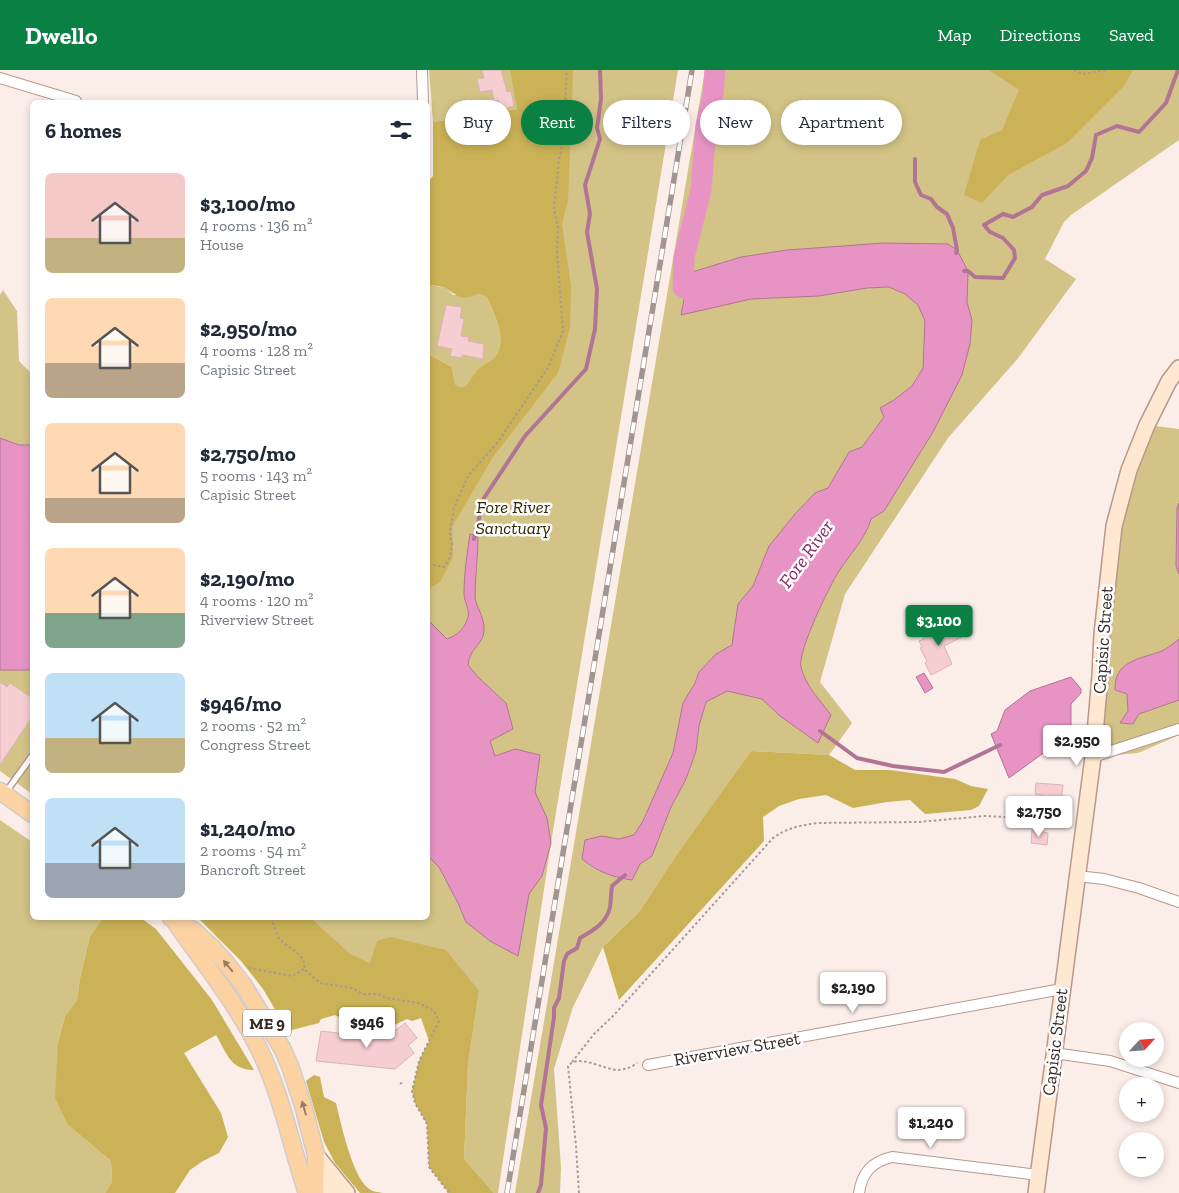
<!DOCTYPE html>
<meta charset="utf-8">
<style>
:root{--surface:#fff;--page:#f2f2f3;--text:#1f2937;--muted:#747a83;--accent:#0b8043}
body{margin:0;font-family:"Zilla Slab",serif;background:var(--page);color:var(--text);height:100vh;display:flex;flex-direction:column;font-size:19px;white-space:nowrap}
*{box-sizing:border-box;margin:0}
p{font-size:16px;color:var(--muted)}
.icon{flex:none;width:28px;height:28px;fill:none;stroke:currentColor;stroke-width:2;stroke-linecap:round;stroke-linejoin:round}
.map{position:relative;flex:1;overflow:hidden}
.side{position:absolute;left:30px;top:30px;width:400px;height:820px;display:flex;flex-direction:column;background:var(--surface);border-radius:8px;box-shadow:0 2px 8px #0003}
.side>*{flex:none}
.guide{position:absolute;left:445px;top:30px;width:475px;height:45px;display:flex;gap:10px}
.needle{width:32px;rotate:64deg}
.fabs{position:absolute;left:1119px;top:952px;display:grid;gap:10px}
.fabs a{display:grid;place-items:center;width:45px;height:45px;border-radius:50%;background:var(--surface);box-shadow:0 2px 8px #0003;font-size:25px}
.price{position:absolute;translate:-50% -42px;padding:0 11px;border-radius:5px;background:#fff;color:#222;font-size:16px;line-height:32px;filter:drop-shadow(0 1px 2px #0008)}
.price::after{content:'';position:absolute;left:50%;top:30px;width:15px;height:11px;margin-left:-8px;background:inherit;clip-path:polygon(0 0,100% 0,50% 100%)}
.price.current{background:var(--accent);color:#fff}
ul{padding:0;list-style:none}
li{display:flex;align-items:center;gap:15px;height:125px;padding:0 15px}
li span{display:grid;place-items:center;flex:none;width:140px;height:100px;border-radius:8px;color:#555}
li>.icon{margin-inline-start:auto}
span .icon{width:60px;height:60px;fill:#fffc;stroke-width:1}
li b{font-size:21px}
h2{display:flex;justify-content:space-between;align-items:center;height:60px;padding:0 15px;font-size:21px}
.chip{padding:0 18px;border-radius:22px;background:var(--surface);box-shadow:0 2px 8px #0003;font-size:18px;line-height:45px}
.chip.current{background:var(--accent);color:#fff}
header{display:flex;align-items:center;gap:30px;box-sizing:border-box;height:70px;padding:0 25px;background:var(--accent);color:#fff}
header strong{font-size:24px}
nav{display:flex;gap:28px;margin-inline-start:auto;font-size:18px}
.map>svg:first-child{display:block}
.green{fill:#d3c386}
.forest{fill:#cbb256}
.water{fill:#e794c4;stroke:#b27495}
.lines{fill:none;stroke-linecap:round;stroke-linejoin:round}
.stream{stroke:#b27495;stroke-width:4}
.river{stroke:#e794c4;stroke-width:21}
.building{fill:#f6cdd0;stroke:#d8b5b8}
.lane-casing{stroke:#b7988d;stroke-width:8}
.street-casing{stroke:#b7988d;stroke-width:12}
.secondary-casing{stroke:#b7988d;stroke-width:18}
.primary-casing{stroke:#cfcccb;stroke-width:19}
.path{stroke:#a79995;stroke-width:2;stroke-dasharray:2.5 2.5;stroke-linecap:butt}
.lane{stroke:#fff;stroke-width:5}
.street{stroke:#fff;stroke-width:10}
.secondary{stroke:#fee8d1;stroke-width:15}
.primary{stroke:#fdd2a3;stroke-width:16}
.rail-casing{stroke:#a2948f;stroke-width:5.5}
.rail{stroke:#fefefe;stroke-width:4;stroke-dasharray:11;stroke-linecap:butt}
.oneway{fill:#9a7e64}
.labels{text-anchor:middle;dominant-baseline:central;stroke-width:5;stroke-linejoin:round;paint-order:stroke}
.shield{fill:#fefefe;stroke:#736a67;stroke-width:1}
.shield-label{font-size:16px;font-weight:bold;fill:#372a26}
.park-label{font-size:18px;font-style:italic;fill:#332800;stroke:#fefefe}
.street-label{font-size:18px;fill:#372a26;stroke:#fefefe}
.water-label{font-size:19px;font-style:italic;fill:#872765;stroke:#fefefe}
</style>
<header>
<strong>Dwello</strong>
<nav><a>Map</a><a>Directions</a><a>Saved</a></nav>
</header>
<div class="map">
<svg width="1179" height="1123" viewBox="0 0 1179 1123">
<rect width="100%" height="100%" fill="#fbede8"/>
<!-- green -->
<g class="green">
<path d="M429,0H510L518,39L433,52Z"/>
<path d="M541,0H678L551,773L498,1123H494L464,1089L468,994L479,921L370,893L350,885L311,848H428V414L537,288Z"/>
<path d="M705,0H1179V70L1071,145L1064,152L1045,189L1076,209L1019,287L948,368L845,524L820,612L852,653L829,685L751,681L677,784L639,842L603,877L573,937L554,999L561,1097L560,1123H515Z"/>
<path d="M430,215L446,218L453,225L478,224L487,227C493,244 507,265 497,284C494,291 485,293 479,298C473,303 471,312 465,317H459L455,314L452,297L428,284V218Z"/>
<path d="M3,220L17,241L19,291L32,304V724L0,701V225Z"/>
<path d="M1147,355L1179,359V665L1138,683L1093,687L1108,497Z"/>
<path d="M0,750L32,772V848H103L90,866L80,908L77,930L65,946L58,973L68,1055L111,1091L112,1112L105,1123H0Z"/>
</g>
<!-- forest -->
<g class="forest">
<path d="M510,0H573L568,130L562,154L571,216L570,257L558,303L493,387L452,457L453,487L440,512L428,519V284L452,297L455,314L459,317H464C471,312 473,303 479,298C485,293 493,291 497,284C507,265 493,243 487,227L478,224C462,230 460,228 447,219C443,216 436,216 430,215L428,218V112L433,106V52L517,39Z"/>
<path d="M989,0H1133L1124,16L1067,73L1008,105L982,133L964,125L980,70L1002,60L1019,20Z"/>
<path d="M751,681L829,685L855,700H890L955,709L971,716L988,719L979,736L971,740L925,744L910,730L887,732L853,738L826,725L799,729L779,736L763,747L764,771L619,930L603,877L639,842L677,784Z"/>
<path d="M103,848H141L156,859L212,930L254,1000C230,1000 227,983 216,965L184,983L221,1043L228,1067L219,1083L203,1091L190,1100L175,1123H105L112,1112L111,1091L68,1055L55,1028L58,973L65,946L77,930L80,908L90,866Z"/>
<path d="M198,848H311L350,884L370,893L377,871L390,867L446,880L479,921L468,994L464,1089L494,1123H449L429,1097L427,1054L415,1033L412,1021L419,991L429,971L421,948L412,951L407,949L384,960L364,951L350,953L335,945L321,949L319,953L288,961L263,919L241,891Z"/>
<path d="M314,1005L320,1007L324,1027L336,1033C341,1054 352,1105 368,1118C372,1122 378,1122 383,1123H360L335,1093L324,1072L306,1011Z"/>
</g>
<!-- water -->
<g class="water">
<path d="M884,173L948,174L957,180L968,201L967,232L972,250L970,274L962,305L933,362L884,441L871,449C866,468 850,484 839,501C830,515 797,582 801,597C805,615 820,630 831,645L818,673L780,646L762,629L727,621L706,632L699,656L696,681L686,709L671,737L652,786L640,794L632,810C612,807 598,802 582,789L585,770L602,766L619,769L634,765L643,751L673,683L683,633L695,613L699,602L716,584L732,575L738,534L753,516L769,476L795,444L815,423L828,418L849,382L862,377L884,347L880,338L894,330L912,316L923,298L925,251L918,235L905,224L889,217L867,218L819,226L751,229L681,245L689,203L741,187L787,180Z"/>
<path d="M0,368L19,375H32V600H0Z"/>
<path d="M1179,433V504L1176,496L1177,438Z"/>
<path d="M470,464L478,466C478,486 475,507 475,528C476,537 485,547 484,561C484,573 469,579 468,595L479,608L506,633L513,659L490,671L495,686L515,679L540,685L535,722L547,748L551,773L542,806L529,824L518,886L490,871L466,852L458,833L439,797L428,786V550L447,569C458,565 465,558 468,547C470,540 464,531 464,524C464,504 467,484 470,464Z"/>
<path d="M1179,569V630L1139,644L1133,654L1120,653L1128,641L1127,624L1115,620C1114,590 1141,589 1162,581C1168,578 1174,573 1179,569Z"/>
<path d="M924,603L933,618L925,623L916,607Z"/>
<path d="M1071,607L1081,619V623L1071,634V663L1009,708L991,664L997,661L1005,640L1030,621Z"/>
</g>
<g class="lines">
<!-- stream -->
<g class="stream">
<path d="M915,89V112L921,125L931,129L937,137L947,144L953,158L957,180L956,183"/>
<path d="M964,201H968L975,207L1003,208L1015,188L1014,180L1003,168L990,162L984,155L1003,144L1013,147L1032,137L1042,125L1068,116L1086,101L1092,88L1096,65L1117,56L1139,62L1166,33L1178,0"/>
<path d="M474,469L484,428L525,366L586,299L595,259L597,219L587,162L590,144L585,115L600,69L597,58L601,29L600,0"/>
<path d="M820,661L857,688L893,696L944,702L1000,675"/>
<path d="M538,1123L541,1115L546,1058L541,1035L554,947V938L559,928L564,891L567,884L577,878L580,868C592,861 607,853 610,837C611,830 611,823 612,816L625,805"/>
</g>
<!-- river -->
<path class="river" d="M712,217L695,223L683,217L684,187L701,120L706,56L713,25L715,0"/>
</g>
<!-- building -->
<g class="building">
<path d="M482,0H501L507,22L511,21L514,36L500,40L498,30L494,31L492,20L480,22L477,9L484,8Z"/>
<path d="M446,235L462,237L460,248L464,249L461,266L469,267L468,271L484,274L483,289L462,285V288L450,286L452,279L437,276Z"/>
<path d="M955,552L962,567L944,576L952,594L931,605L925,593L927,591L920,578L922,577L919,571L924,569L923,567Z"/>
<path d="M0,612L7,617L10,613L32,628V647L0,695Z"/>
<path d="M1036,713L1063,715L1061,734L1041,732L1042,725L1035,724Z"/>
<path d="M1032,760L1048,763L1047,775L1031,773Z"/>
<path d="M405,953L417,968L408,975L414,983L395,999L316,991L321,961L385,969Z"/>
</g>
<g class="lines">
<!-- lane casing -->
<g class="lane-casing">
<path id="lane" d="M6,722L32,686"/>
</g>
<!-- street casing -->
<g class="street-casing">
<g id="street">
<path d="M422,0L423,32"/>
<path d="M0,8L76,31"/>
<path d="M1093,687L1179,659"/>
<path d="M1077,806L1104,809L1139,818L1179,832"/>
<path d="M1054,983L1110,991L1179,1013"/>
<path d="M648,995L1062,919"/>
<path d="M859,1123C862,1103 871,1092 892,1087L1038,1105"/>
</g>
</g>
<!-- secondary casing -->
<g class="secondary-casing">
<g id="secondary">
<path d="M316,1085L347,1123"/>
<path d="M315,1107L334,1123"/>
<path d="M1036,1123L1093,687L1100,606L1102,564L1114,456L1129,400L1147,355L1169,311L1179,298"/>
</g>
</g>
<!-- primary casing -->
<g class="primary-casing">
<g id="primary">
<path d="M0,721L32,744"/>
<path d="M171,848L193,860L211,876L226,893L244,916L282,978L290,996L303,1035L316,1085L315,1123"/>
<path d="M176,853C205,895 238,935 260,981C282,1026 291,1076 307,1123"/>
</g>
</g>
<!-- path -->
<g class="path">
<path d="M1074,0L1083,4L1107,0"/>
<path d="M428,494L444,497L449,490L452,475L450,463L454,438L468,406L498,372L549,296L563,261L557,182L558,158L554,139L559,89L567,56L565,34L567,0"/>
<path d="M273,848L272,850C274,856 276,865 280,869C288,879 307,884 304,899L320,913L352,918L363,924H378L387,928L419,933L434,941L439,951L419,991L412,1021L415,1033L427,1054L429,1097L449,1123"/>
<path d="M249,898L292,906L304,899"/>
<path d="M572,992L594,964L614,945L773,768C787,758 801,755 818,753L919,752L985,746L1005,747"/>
<path d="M400,1014L404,1011"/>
<path d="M579,1123L576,1076L568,996C579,983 604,1000 618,1000C624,1000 632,997 637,993"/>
</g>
<!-- lane -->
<use href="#lane" class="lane"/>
<!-- street -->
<use href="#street" class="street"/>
<!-- secondary -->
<use href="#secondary" class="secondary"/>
<!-- primary -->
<use href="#primary" class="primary"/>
<!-- rail casing -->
<g class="rail-casing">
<path id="rail" d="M507,1123L692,0"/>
</g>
<!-- rail -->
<use href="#rail" class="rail"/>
</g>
<!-- one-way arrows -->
<defs><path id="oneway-solid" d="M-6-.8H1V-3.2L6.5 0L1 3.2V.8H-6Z" transform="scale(1.25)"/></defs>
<g class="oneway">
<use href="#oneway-solid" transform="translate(228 896) rotate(-130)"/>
<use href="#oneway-solid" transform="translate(304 1038) rotate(-106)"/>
</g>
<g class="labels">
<!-- shield labels -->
<rect class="shield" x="243" y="939.5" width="48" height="27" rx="4"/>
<g class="shield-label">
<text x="267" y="953">ME 9</text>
</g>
<!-- park labels -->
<g class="park-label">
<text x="513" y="437">Fore River<tspan x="513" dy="21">Sanctuary</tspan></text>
</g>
<!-- street labels -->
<g class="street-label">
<text transform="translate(1103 570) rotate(-86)">Capisic Street</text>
<text transform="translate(1055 972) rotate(-83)">Capisic Street</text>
<text transform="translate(737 979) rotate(-10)">Riverview Street</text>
</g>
<!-- water labels -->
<g class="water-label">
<text transform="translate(806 484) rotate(-54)">Fore River</text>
</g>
</g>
</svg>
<div class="fabs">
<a><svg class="needle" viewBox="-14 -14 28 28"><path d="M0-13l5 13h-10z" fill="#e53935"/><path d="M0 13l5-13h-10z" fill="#747a83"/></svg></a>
<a>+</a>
<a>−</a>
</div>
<b class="price current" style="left:939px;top:577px">$3,100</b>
<b class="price" style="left:1077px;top:697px">$2,950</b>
<b class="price" style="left:1039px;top:768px">$2,750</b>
<b class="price" style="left:853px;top:944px">$2,190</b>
<b class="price" style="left:367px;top:979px">$946</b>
<b class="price" style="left:931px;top:1079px">$1,240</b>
<div class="guide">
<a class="chip">Buy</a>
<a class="chip current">Rent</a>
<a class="chip">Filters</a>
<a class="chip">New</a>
<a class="chip">Apartment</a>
</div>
<section class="side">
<h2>6 homes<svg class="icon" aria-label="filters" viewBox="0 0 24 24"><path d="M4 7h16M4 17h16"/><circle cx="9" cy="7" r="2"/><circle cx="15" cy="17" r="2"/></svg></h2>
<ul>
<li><span style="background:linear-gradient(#f6c9c9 65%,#c2b280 0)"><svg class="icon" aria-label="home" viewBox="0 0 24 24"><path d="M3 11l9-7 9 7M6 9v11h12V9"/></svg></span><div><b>$3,100/mo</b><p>4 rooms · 136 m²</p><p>House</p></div></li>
<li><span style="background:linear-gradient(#ffd9b3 65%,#b9a48a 0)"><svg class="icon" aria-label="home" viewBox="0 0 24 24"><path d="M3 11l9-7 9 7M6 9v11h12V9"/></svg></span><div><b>$2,950/mo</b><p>4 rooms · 128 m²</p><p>Capisic Street</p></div></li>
<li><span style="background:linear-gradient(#ffd9b3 75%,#b9a48a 0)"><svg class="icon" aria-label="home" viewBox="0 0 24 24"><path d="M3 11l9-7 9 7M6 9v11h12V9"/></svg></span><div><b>$2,750/mo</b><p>5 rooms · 143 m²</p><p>Capisic Street</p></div></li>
<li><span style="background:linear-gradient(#ffd9b3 65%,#7fa58c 0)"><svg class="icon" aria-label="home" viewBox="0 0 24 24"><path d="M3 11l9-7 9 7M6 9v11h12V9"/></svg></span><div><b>$2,190/mo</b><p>4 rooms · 120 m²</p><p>Riverview Street</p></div></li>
<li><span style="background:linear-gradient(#bfe0f5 65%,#c2b280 0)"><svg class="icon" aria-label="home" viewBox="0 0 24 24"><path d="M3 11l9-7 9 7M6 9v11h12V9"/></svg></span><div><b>$946/mo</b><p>2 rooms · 52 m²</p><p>Congress Street</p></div></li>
<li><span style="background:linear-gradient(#bfe0f5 65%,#9aa5b1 0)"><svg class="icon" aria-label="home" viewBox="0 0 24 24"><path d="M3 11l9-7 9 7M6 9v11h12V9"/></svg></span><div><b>$1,240/mo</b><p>2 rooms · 54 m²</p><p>Bancroft Street</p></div></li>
</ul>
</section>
</div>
